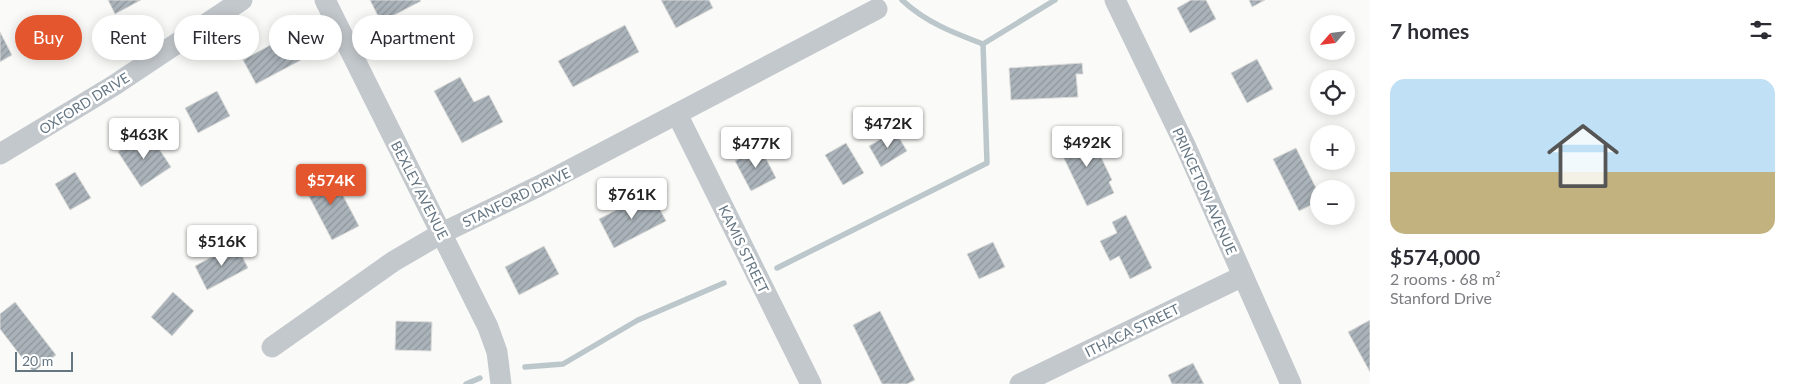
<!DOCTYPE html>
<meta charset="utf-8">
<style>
:root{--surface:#fff;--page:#f7f7f7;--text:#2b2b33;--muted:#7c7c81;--line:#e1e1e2;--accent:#e4572e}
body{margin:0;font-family:Lato,sans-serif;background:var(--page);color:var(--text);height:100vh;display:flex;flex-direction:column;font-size:19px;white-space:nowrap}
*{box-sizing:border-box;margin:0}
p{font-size:16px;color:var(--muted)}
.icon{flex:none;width:28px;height:28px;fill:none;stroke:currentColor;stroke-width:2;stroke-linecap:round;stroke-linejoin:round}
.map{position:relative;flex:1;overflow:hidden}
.drawer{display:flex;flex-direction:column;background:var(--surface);width:425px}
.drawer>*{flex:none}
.banner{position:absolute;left:15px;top:15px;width:475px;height:45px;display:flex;gap:10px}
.needle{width:32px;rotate:242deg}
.buttons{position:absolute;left:1310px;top:15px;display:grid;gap:10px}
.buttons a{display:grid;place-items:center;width:45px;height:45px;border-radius:50%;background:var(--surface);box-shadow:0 2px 12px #0003;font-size:25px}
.scale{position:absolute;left:15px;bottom:12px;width:58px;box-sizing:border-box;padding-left:5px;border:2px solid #657683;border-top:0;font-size:14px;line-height:18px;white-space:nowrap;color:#657683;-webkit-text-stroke:4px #fff;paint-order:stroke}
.price{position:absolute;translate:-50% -42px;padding:0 11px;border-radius:5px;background:#fff;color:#222;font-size:16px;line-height:32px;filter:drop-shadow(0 1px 2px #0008)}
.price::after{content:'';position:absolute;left:50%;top:30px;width:15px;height:11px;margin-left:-8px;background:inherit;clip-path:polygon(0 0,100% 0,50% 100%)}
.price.active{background:var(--accent);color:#fff}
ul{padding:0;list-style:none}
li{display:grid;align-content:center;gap:10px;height:265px;padding:0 20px}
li+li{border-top:1px solid var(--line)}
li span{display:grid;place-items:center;height:155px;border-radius:15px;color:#555}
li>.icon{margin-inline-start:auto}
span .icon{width:90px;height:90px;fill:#fffc;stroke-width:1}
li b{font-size:21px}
h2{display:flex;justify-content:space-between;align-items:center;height:60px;padding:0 20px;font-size:21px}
.chip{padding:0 18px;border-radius:22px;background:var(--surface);box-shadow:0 2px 12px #0003;font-size:18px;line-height:45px}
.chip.active{background:var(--accent);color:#fff}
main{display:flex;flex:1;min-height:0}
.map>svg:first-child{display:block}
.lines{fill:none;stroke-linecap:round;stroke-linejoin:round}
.stream{stroke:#bbc7cb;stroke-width:5.5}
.building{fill:url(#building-hatch);stroke:#dcdcda}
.street{stroke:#c3c8cc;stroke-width:21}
.labels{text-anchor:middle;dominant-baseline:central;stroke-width:5;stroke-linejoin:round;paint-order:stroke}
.street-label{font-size:14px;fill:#657683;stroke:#fff}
</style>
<main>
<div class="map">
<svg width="1370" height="384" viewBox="0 0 1370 384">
<defs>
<pattern id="building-hatch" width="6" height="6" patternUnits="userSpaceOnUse" patternTransform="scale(1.25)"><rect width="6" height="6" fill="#aab3b9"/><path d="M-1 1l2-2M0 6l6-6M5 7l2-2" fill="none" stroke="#8e969c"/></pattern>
</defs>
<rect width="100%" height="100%" fill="#fafaf8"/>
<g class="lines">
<!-- stream -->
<g class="stream">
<path d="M902,0C925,22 954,33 983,44"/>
<path d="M777,268L987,163L983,44L1055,0"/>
<path d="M525,367L563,364L638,320L724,283"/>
<path d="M466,384L480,378"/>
</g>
</g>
<!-- building -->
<g class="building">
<path d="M108,0H141L115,14Z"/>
<path d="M370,0H420L421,1L381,22Z"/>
<path d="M661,0H709L713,8L676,28Z"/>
<path d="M1191,0H1206L1216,19L1190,33L1177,8Z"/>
<path d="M1249,0H1265L1252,7Z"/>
<path d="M625,25L639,52L573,87L558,61Z"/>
<path d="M0,32L12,55L0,62Z"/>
<path d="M289,35L301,60L256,84L243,60Z"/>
<path d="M1257,59L1273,89L1247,103L1231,73Z"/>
<path d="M1082,63L1083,74H1076L1078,97L1011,100L1009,68Z"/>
<path d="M460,77L474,102L489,95L503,122L462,143L434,91Z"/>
<path d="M217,91L230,116L198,133L185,108Z"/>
<path d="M895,131L907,151L881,167L869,146Z"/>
<path d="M148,132L171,167L141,187L118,152Z"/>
<path d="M1089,132L1112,180L1109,182L1114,193L1087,206L1058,146Z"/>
<path d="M846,143L864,173L843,185L825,155Z"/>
<path d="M760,147L776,178L751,191L735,161Z"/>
<path d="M1296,148L1319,194V201L1299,211L1273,159Z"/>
<path d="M330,171L359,226L332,240L303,185Z"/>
<path d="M75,172L91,198L70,210L55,184Z"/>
<path d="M651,192L666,221L614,248L599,219Z"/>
<path d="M1126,215L1152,268L1130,279L1119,256L1110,261L1100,241L1117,233L1112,222Z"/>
<path d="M993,242L1005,267L979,279L967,254Z"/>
<path d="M236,244L248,268L207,290L195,266Z"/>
<path d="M544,246L559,274L519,295L505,267Z"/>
<path d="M173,292L194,311L172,336L151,317Z"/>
<path d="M15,302L56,355L33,372L0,329V314Z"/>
<path d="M880,311L915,380L907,384H882L853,325Z"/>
<path d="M1370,320V372L1348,332Z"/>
<path d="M396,321L432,322L431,351L395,350Z"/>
<path d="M1193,363L1204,384H1172L1168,375Z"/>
</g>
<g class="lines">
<!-- street -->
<g class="street">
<path d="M325,0L488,327L497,352L501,384"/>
<path d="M1115,0L1185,145L1291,384"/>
<path d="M677,114L811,384"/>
<path d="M0,154L113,86L242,0"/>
<path d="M272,347L394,261L442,233L539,186L877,9"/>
<path d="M1020,384L1243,276"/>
</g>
</g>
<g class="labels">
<!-- street labels -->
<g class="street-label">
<text transform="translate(84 103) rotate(-32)">OXFORD DRIVE</text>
<text transform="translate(420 190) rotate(63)">BEXLEY AVENUE</text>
<text transform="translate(1205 191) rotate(66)">PRINCETON AVENUE</text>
<text transform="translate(516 197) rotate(-26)">STANFORD DRIVE</text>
<text transform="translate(744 249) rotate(64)">KAMIS STREET</text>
<text transform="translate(1132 330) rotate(-26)">ITHACA STREET</text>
</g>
</g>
</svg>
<div class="buttons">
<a><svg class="needle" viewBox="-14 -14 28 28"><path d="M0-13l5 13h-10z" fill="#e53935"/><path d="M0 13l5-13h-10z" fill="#7c7c81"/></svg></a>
<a><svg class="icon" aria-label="locate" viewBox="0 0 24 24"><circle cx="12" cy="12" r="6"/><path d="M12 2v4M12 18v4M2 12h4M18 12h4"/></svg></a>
<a>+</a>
<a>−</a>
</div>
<div class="scale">20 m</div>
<b class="price" style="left:888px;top:149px">$472K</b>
<b class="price" style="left:144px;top:160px">$463K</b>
<b class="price" style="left:1087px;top:168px">$492K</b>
<b class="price" style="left:756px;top:169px">$477K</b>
<b class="price active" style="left:331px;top:206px">$574K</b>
<b class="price" style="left:632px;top:220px">$761K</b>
<b class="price" style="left:222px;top:267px">$516K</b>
<div class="banner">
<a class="chip active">Buy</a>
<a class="chip">Rent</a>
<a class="chip">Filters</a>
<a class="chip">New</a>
<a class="chip">Apartment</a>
</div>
</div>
<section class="drawer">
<h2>7 homes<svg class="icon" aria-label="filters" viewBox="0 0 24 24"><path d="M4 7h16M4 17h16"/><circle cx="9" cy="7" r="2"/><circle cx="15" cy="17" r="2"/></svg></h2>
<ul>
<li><span style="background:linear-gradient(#bfe0f5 60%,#c2b280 0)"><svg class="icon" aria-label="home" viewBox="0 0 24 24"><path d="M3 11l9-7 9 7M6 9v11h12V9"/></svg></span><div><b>$574,000</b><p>2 rooms · 68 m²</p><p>Stanford Drive</p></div></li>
</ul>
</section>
</main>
